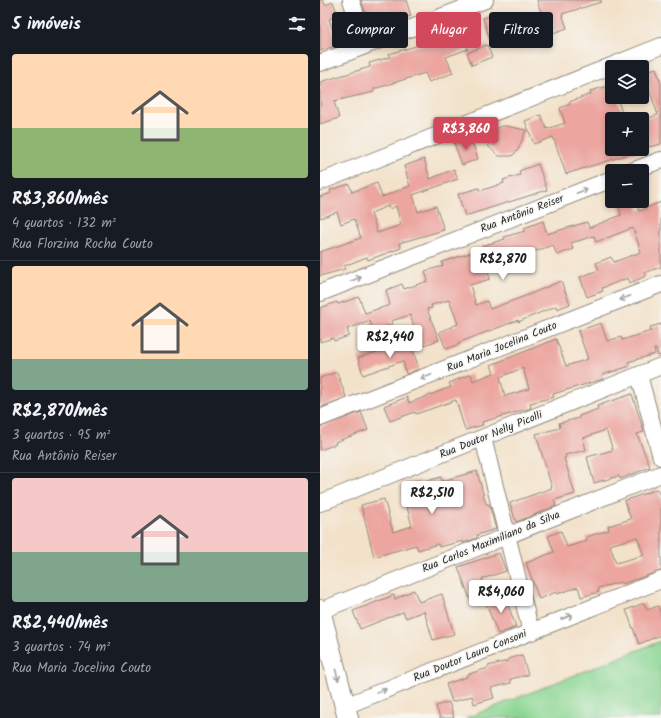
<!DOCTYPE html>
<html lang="pt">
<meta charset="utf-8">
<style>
:root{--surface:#171b24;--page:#20242c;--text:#f1f3f6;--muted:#9ea1a6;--line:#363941;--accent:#d1495b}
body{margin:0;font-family:Kalam,sans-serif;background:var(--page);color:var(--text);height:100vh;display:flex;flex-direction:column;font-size:15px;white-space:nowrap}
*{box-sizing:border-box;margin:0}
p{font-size:13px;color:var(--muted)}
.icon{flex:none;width:22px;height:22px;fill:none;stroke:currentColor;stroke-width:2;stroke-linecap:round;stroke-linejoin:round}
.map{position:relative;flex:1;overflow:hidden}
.drawer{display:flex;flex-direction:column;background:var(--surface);width:320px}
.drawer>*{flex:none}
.banner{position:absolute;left:12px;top:12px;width:269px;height:36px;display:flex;gap:8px}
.buttons{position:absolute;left:285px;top:60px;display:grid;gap:8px}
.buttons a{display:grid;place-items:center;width:44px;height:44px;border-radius:4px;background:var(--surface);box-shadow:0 2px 6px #0003;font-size:20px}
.price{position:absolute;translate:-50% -34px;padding:0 9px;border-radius:4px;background:#fff;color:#222;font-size:13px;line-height:26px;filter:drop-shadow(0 1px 2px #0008)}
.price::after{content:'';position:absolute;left:50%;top:24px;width:12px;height:9px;margin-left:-6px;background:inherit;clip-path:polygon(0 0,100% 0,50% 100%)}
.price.selected{background:var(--accent);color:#fff}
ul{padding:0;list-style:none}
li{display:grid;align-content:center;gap:8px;height:212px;padding:0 12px}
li+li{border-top:1px solid var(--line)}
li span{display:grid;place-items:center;height:124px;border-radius:4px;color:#555}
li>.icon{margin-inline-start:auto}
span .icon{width:72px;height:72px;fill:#fffc;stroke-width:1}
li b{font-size:17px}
h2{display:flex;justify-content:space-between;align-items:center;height:48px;padding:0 12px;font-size:17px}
.pill{padding:0 14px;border-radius:4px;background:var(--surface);box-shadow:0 2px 6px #0003;font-size:14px;line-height:36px}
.pill.selected{background:var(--accent);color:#fff}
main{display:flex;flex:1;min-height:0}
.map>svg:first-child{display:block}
.green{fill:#8cd693;stroke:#5c805f}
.building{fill:#eca59f;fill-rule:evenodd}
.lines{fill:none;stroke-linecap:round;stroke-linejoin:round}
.minor-casing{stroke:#8f867a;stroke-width:18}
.major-casing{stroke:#8f867a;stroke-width:22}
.minor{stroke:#fff;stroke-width:16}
.major{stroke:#fff;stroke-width:20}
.oneway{stroke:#a0a0a0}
.labels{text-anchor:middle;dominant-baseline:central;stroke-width:3.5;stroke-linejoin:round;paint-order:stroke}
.street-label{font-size:11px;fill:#2b2b2b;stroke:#f6f6f2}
</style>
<main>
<section class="drawer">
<h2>5 imóveis<svg class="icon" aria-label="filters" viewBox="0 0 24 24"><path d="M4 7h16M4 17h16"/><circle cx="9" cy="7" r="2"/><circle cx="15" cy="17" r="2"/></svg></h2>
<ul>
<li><span style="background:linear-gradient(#ffd9b3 60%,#8fb573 0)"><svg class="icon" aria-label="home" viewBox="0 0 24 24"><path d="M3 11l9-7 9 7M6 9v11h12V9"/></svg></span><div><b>R$3,860/mês</b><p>4 quartos · 132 m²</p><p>Rua Florzina Rocha Couto</p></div></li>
<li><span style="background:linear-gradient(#ffd9b3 75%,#7fa58c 0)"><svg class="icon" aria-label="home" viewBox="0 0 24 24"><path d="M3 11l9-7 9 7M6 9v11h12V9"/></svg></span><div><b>R$2,870/mês</b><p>3 quartos · 95 m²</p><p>Rua Antônio Reiser</p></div></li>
<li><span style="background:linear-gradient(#f6c9c9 60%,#7fa58c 0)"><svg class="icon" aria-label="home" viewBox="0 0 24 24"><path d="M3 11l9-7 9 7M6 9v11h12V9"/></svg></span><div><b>R$2,440/mês</b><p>3 quartos · 74 m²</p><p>Rua Maria Jocelina Couto</p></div></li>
</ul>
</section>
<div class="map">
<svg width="341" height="718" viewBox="0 0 341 718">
<rect width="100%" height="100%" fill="#f6f6f2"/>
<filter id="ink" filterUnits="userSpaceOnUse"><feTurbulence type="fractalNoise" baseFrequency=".025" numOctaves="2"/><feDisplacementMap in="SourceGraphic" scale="8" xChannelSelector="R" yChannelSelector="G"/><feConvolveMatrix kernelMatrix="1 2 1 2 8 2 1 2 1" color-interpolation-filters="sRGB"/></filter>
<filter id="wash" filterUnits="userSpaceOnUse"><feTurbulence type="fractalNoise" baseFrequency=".012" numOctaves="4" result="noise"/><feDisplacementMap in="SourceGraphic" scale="16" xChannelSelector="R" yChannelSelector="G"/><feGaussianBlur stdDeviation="0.9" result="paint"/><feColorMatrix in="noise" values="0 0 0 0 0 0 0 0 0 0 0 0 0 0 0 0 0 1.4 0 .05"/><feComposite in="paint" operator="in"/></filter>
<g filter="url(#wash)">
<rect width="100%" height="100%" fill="#f3e2ca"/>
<!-- green -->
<path class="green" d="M341,641V718H146Z"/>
<g id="blocks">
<!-- building -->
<g class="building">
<path d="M0,0H3L5,5L13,2L18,15L9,19L18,45L0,51Z"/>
<path d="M41,0H86L91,16L81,19L79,13L49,23Z"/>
<path d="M217,0H281V2L242,14L247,28L228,35Z"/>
<path d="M177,14L181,24L203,17L209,34L190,40L189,37L171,43L163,18Z"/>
<path d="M140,27L148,49L126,57L133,73L109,82L105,73L54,89V92L14,101L19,118L0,124V82L50,67L49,63L70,57L69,54L126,37L125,32Z"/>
<path d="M167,45L172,57L152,65L147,53Z"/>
<path d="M336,68L341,83V144L329,147L322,120L338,115L323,72Z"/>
<path d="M292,85V97H297L302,113L292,116V149H319V151L246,174L233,137L214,144L205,121L221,115L227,129L245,123L240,108L250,104L249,102L271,94L270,91Z"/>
<path d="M181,126H186L206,130L198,150L192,156H179L168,146L170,136L172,131Z"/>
<path d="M147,139H151L158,159L142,165L134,143Z"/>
<path d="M104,159L110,179L134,169L138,179L93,195L98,212L116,206L124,230L79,243L81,248L48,260L47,257L24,266L25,269L0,276V252L41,238L34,219L21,224L17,212L0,218V197L11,193L10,190L29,184L32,192L57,183L62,197L90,186L84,166ZM68,206L69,209L76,206L81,225L57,233L51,213Z"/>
<path d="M218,164L227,190L145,216L138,194L159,188L160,191L184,183L183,180L200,175L199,171Z"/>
<path d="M298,201H316L319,211L341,202V267L324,273L326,276L310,283L308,278L282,288L283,291L267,297L260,277L279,270L276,263L291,257L294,262L321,252L313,228L276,242L274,236L251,243L253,249L237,255L233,245L210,253L212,258L168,271L170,279L150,285L156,305L167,301L170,309L208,295L241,281L250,304L237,309L236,306L198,322V320L180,327L140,342V344L126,349L119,332L138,324L129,300L111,305L112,308L107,309L119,340L101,346L90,315L71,321L72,325L53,330L50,321L27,329L29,336L14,341L13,338L0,342V308L17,302L18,304L39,297L45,313L70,305L66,290L82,284L84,289L108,281L105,271L123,266L122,262L163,249L162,246L185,239L184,237L205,231L204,228L223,221L227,234L267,222L269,228L301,215Z"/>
<path d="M281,323L287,341L301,337L302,340L331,331L330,327L341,324V355L338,356L336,349H334L335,354L308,362L310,366L282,375L283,379L233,394L234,397L210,403L211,408L162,422L163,425L145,430L136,400L96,414L95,412L70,421L64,406L87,397L89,403L131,387L129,383L151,374L153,381L174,373L171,365L236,339L246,366L268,359L258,331ZM203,368L209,389L185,396L180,377Z"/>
<path d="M90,341L99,369L86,374L83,361L43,375L38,358Z"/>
<path d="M17,372L26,397L0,408V378Z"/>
<path d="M312,394L324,432L317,434L330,467L300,479L299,476L274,483L267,457L293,450L286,430L263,438L266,450L245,455L246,457L244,458L255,494L234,500L236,506L196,522L190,503L232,488L216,434L240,428L239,423L259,418V416L278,409L277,406Z"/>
<path d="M41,412L48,430L15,442L16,444L0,450V427Z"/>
<path d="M157,471L166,504H169L176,529L157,535V538L143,543V541L119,547L118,544L98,550L96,545L54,557L41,505L64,499L73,532L92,526L81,485L99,480L100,483L121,477L122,481Z"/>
<path d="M337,489L341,499V571L302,584L301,582L278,588L279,592L261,597L258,587L237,594L236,592L219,599L206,563L234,552L228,536L241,531L247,547L267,541L266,537L289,530L288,526L311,519L304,501ZM317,537L324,555L296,563L290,545Z"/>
<path d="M179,553L186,571L162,579L168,596L151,602L138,567Z"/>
<path d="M94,590L99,602L122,594L134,634L113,640L104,611L86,618L83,612L40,629L33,611L74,595L75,599Z"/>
<path d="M184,594L196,627L178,634L165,601Z"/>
<path d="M324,603L327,610L338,606L341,615V635L319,644L306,610Z"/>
<path d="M202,655L208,675L190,679L191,683L171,688L174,698L154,704L152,696L132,702L126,684L147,677L146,675L168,668V666L188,661V659Z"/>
<path d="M129,702L134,718H120L116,706Z"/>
</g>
</g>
</g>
<g filter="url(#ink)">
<use href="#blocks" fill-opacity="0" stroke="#8f867a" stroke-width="1"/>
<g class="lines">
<!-- minor casing -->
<g class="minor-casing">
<g id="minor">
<path d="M31,0L46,45"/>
<path d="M0,63L165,0"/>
<path d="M312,171L341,160"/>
<path d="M0,182L341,46"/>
<path d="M0,293L292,179"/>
<path d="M319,375L341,457"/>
<path d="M0,418L341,284"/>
<path d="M163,438L211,632"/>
<path d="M0,503L341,366"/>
<path d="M0,611L341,474"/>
<path d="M25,706L341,580"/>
</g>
</g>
<!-- major casing -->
<g class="major-casing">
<path id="major" d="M0,610L28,718"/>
</g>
<!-- minor -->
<use href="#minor" class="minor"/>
<!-- major -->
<use href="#major" class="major"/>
</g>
<!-- one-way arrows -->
<defs><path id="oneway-shaft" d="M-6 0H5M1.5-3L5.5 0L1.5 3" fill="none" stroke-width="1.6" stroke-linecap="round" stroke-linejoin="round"/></defs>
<g class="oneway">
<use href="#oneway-shaft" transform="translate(262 191) rotate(-21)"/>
<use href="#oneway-shaft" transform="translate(36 279) rotate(-21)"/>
<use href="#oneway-shaft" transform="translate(305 298) rotate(158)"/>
<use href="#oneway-shaft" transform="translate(106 377) rotate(158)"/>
<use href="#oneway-shaft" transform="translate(247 617) rotate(-22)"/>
<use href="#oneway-shaft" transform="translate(17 675) rotate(75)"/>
<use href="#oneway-shaft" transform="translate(61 691) rotate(-22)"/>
</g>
</g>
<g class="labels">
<!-- street labels -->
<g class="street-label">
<text transform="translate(202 214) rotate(-21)">Rua Antônio Reiser</text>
<text transform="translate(182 347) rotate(-22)">Rua Maria Jocelina Couto</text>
<text transform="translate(171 435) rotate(-22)">Rua Doutor Nelly Picolli</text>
<text transform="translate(171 542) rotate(-22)">Rua Carlos Maximiliano da Silva</text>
<text transform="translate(150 656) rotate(-22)">Rua Doutor Lauro Consoni</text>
</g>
</g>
</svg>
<div class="buttons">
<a><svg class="icon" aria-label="layers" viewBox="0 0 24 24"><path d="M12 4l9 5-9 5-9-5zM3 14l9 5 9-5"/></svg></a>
<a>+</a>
<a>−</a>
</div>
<b class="price selected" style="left:146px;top:151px">R$3,860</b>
<b class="price" style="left:183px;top:281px">R$2,870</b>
<b class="price" style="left:70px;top:359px">R$2,440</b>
<b class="price" style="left:112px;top:515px">R$2,510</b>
<b class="price" style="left:181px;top:614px">R$4,060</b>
<div class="banner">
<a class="pill">Comprar</a>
<a class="pill selected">Alugar</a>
<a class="pill">Filtros</a>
</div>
</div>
</main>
